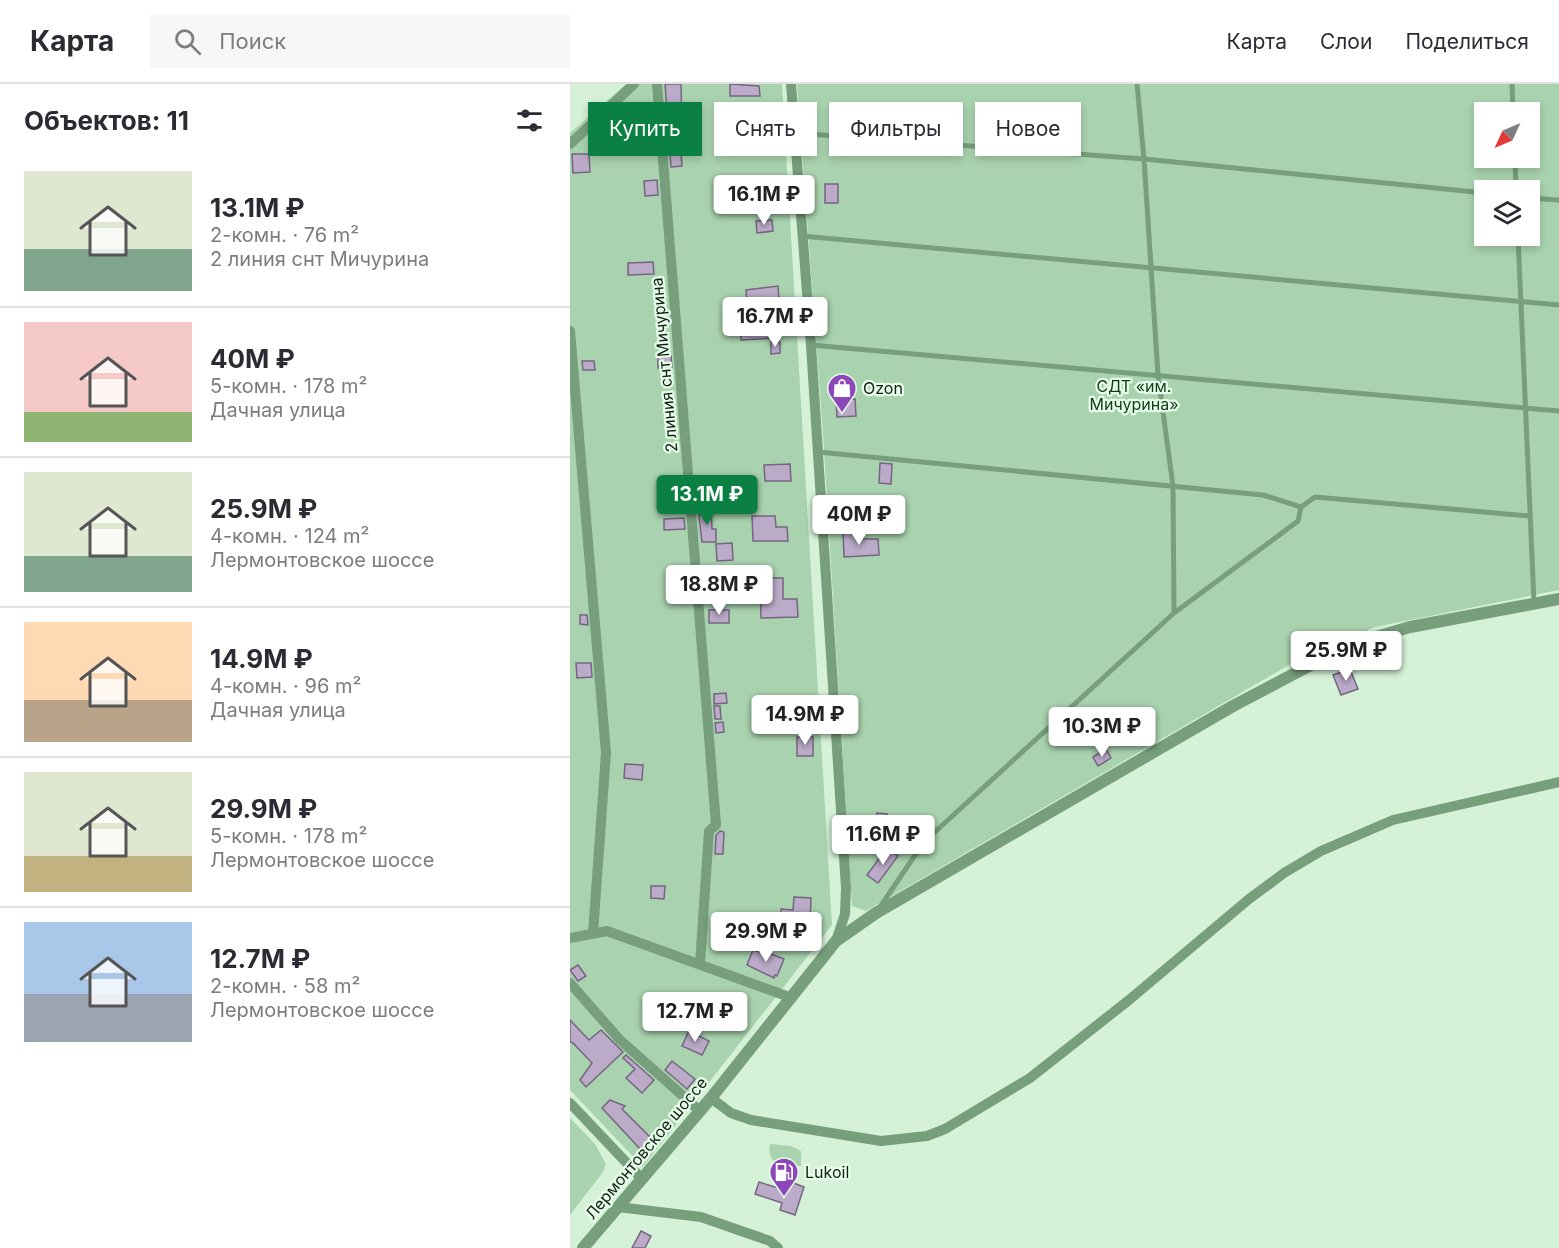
<!DOCTYPE html>
<html lang="ru">
<meta charset="utf-8">
<style>
:root{--surface:#fff;--page:#f7f7f7;--text:#2b2b33;--muted:#7c7c81;--line:#e1e1e2;--accent:#0b8043}
body{margin:0;font-family:Inter,sans-serif;background:var(--page);color:var(--text);height:100vh;display:flex;flex-direction:column;font-size:22px;white-space:nowrap}
*{box-sizing:border-box;margin:0}
p{font-size:20px;color:var(--muted)}
.icon{flex:none;width:33px;height:33px;fill:none;stroke:currentColor;stroke-width:2;stroke-linecap:round;stroke-linejoin:round}
.map{position:relative;flex:1;overflow:hidden}
.details{display:flex;flex-direction:column;background:var(--surface);width:570px}
.details>*{flex:none}
.guide{position:absolute;left:18px;top:18px;width:570px;height:54px;display:flex;gap:12px}
.needle{width:39px;rotate:226deg}
.controls{position:absolute;left:904px;top:18px;display:grid;gap:12px}
.controls a{display:grid;place-items:center;width:66px;height:66px;border-radius:0px;background:var(--surface);box-shadow:0 3px 9px #0003;font-size:30px}
.price{position:absolute;translate:-50% -51px;padding:0 14px;border-radius:6px;background:#fff;color:#222;font-size:20px;line-height:39px;filter:drop-shadow(0 2px 3px #0008)}
.price::after{content:'';position:absolute;left:50%;top:36px;width:18px;height:14px;margin-left:-9px;background:inherit;clip-path:polygon(0 0,100% 0,50% 100%)}
.price.current{background:var(--accent);color:#fff}
ul{padding:0;list-style:none}
li{display:flex;align-items:center;gap:18px;height:150px;padding:0 24px}
li+li{border-top:2px solid var(--line)}
li span{display:grid;place-items:center;flex:none;width:168px;height:120px;border-radius:0px;color:#555}
li>.icon{margin-inline-start:auto}
span .icon{width:72px;height:72px;fill:#fffc;stroke-width:1}
li b{font-size:26px}
h2{display:flex;justify-content:space-between;align-items:center;height:72px;padding:0 24px;font-size:26px}
.chip{padding:0 21px;border-radius:0px;background:var(--surface);box-shadow:0 3px 9px #0003;font-size:21px;line-height:54px}
.chip.current{background:var(--accent);color:#fff}
header{display:flex;align-items:center;gap:36px;box-sizing:border-box;height:84px;padding:0 30px;background:var(--surface);border-bottom:2px solid var(--line)}
header strong{font-size:28px}
nav{display:flex;gap:33px;margin-inline-start:auto;font-size:21px}
.search{width:420px;height:54px;background:var(--page);display:flex;align-items:center;gap:15px;box-sizing:border-box;padding:0 21px;border-radius:0px;color:var(--muted);font-size:22px}
main{display:flex;flex:1;min-height:0}
.map>svg:first-child{display:block}
.green{fill:#a9d3ae;fill-rule:evenodd}
.building{fill:#bbabc9;stroke:#756581;stroke-width:1.5}
.lines{fill:none;stroke-linecap:round;stroke-linejoin:round}
.service{stroke:#779f7c;stroke-width:5}
.minor{stroke:#779f7c;stroke-width:10}
.tertiary{stroke:#779f7c;stroke-width:12}
.labels{text-anchor:middle;dominant-baseline:central;stroke-width:4.5;stroke-linejoin:round;paint-order:stroke}
.street-label{font-size:16px;fill:#141f16;stroke:#e6fee9}
.park-label{font-size:16px;fill:#113a1a;stroke:#e6fee9}
.poi-label{font-size:16px;fill:#141f16;stroke:#e6fee9;text-anchor:start}
</style>
<header>
<strong>Карта</strong>
<div class="search"><svg class="icon" aria-label="search" viewBox="0 0 24 24"><circle cx="10" cy="10" r="6"/><path d="M15 15l6 6"/></svg>Поиск</div>
<nav><a>Карта</a><a>Слои</a><a>Поделиться</a></nav>
</header>
<main>
<section class="details">
<h2>Объектов: 11<svg class="icon" aria-label="filters" viewBox="0 0 24 24"><path d="M4 7h16M4 17h16"/><circle cx="9" cy="7" r="2"/><circle cx="15" cy="17" r="2"/></svg></h2>
<ul>
<li><span style="background:linear-gradient(#dfe7d0 65%,#7fa58c 0)"><svg class="icon" aria-label="home" viewBox="0 0 24 24"><path d="M3 11l9-7 9 7M6 9v11h12V9"/></svg></span><div><b>13.1M ₽</b><p>2-комн. · 76 m²</p><p>2 линия снт Мичурина</p></div></li>
<li><span style="background:linear-gradient(#f6c9c9 75%,#8fb573 0)"><svg class="icon" aria-label="home" viewBox="0 0 24 24"><path d="M3 11l9-7 9 7M6 9v11h12V9"/></svg></span><div><b>40M ₽</b><p>5-комн. · 178 m²</p><p>Дачная улица</p></div></li>
<li><span style="background:linear-gradient(#dfe7d0 70%,#7fa58c 0)"><svg class="icon" aria-label="home" viewBox="0 0 24 24"><path d="M3 11l9-7 9 7M6 9v11h12V9"/></svg></span><div><b>25.9M ₽</b><p>4-комн. · 124 m²</p><p>Лермонтовское шоссе</p></div></li>
<li><span style="background:linear-gradient(#ffd9b3 65%,#b9a48a 0)"><svg class="icon" aria-label="home" viewBox="0 0 24 24"><path d="M3 11l9-7 9 7M6 9v11h12V9"/></svg></span><div><b>14.9M ₽</b><p>4-комн. · 96 m²</p><p>Дачная улица</p></div></li>
<li><span style="background:linear-gradient(#dfe7d0 70%,#c2b280 0)"><svg class="icon" aria-label="home" viewBox="0 0 24 24"><path d="M3 11l9-7 9 7M6 9v11h12V9"/></svg></span><div><b>29.9M ₽</b><p>5-комн. · 178 m²</p><p>Лермонтовское шоссе</p></div></li>
<li><span style="background:linear-gradient(#a9c7e8 60%,#9aa5b1 0)"><svg class="icon" aria-label="home" viewBox="0 0 24 24"><path d="M3 11l9-7 9 7M6 9v11h12V9"/></svg></span><div><b>12.7M ₽</b><p>2-комн. · 58 m²</p><p>Лермонтовское шоссе</p></div></li>
</ul>
</section>
<div class="map">
<svg width="989" height="1164" viewBox="0 0 989 1164">
<rect width="100%" height="100%" fill="#d5f2d8"/>
<!-- green -->
<g class="green">
<path d="M56,0H212L262,841L73,1083L0,1006V49Z"/>
<path d="M227,0H989V506L805,543L731,574L296,827L282,822L253,351ZM915,28H960V74H915ZM915,106H960V152H915Z"/>
<path d="M0,1034L25,1060L36,1080L33,1088L0,1131Z"/>
<path d="M200,1060L221,1062L231,1067V1082C214,1081 196,1082 200,1060Z"/>
</g>
<!-- building -->
<g class="building">
<path d="M95,0H111L112,40L98,41Z"/>
<path d="M160,0L189,2L190,12H160Z"/>
<path d="M111,69L112,82L101,83L100,70Z"/>
<path d="M2,70H19L20,88L3,89Z"/>
<path d="M87,96L88,111L75,112L74,97Z"/>
<rect x="255" y="100" width="13" height="19"/>
<path d="M202,136L203,147L187,149L186,137Z"/>
<path d="M83,178L84,190L58,191V179Z"/>
<path d="M208,202L210,230H204L205,254L171,256L170,235H178L176,206Z"/>
<path d="M201,258H210V269L201,270Z"/>
<path d="M88,271H101L102,284H88Z"/>
<path d="M12,277H24L25,286H13Z"/>
<path d="M285,315L286,332L267,333L266,316Z"/>
<path d="M310,379L322,380L321,400L309,399Z"/>
<path d="M220,380L221,397H195L194,381Z"/>
<path d="M141,423L142,445H146V458H132L129,433L130,424Z"/>
<path d="M182,432H205L206,443H217L218,457H183Z"/>
<path d="M114,434L115,445L94,446V435Z"/>
<path d="M288,447L289,455H308L309,471L274,473L273,448Z"/>
<path d="M162,459L163,476L147,477L146,460Z"/>
<path d="M190,494H213V515H227L228,533L191,534Z"/>
<rect x="139" y="526" width="20" height="13"/>
<path d="M10,531H17L18,541L10,540Z"/>
<path d="M6,579H21L22,593L7,594Z"/>
<path d="M780,585L788,605L771,611L763,591Z"/>
<path d="M156,609L157,619L144,620V610Z"/>
<path d="M144,622H150L151,635H145Z"/>
<path d="M153,638L154,648L146,649L145,639Z"/>
<rect x="227" y="653" width="16" height="19"/>
<path d="M536,665L541,674L528,682L523,673Z"/>
<path d="M55,680L73,681L72,696L54,694Z"/>
<path d="M307,729L317,730L316,740L306,738Z"/>
<path d="M150,747L154,748L153,770H145L146,751Z"/>
<path d="M317,764L328,772L308,799L297,791Z"/>
<path d="M81,802H95L94,815L81,814Z"/>
<path d="M224,813L241,814L240,839L211,836V825L223,826Z"/>
<path d="M183,866L190,868L191,866L214,875L207,892L205,891L204,894L177,881Z"/>
<path d="M8,881L16,892L8,897L0,886Z"/>
<path d="M0,936L19,956L31,946L53,968L16,1003L10,996L22,979L3,959L0,958Z"/>
<path d="M119,947L139,957L132,971L112,962Z"/>
<path d="M56,971L84,996L72,1009L56,994L65,985L53,974Z"/>
<path d="M102,977L125,995L117,1005L95,986Z"/>
<path d="M40,1016L55,1022L52,1025L82,1055L71,1066L32,1024Z"/>
<path d="M189,1098L218,1107L221,1098L234,1103L225,1131L210,1126L212,1119L185,1110Z"/>
<path d="M71,1147L81,1152L75,1164H62Z"/>
</g>
<g class="lines">
<!-- service -->
<g class="service">
<path d="M567,0L574,75L588,291L603,402L604,529"/>
<path d="M942,0L943,28"/>
<path d="M225,49L574,75L915,109"/>
<path d="M945,74L946,106"/>
<path d="M960,114L989,116"/>
<path d="M232,152L989,221"/>
<path d="M948,152L964,519"/>
<path d="M241,261L989,327"/>
<path d="M248,368L693,411L731,423L745,413L960,432"/>
<path d="M310,823L354,758L604,529L728,437L731,423"/>
</g>
<!-- minor -->
<g class="minor">
<path d="M87,0L146,741L139,747L130,880"/>
<path d="M221,0L241,261L276,804L275,830L266,857"/>
<path d="M0,60L64,0"/>
<path d="M0,247L36,669L23,849"/>
<path d="M0,854L37,847L222,914"/>
<path d="M0,899L50,956L130,1027"/>
<path d="M141,1014L161,1029L181,1036L311,1057L357,1052L375,1045L460,994L559,916L679,815L714,789L751,767L823,736L989,698"/>
<path d="M0,1019L72,1095"/>
<path d="M48,1123L131,1133L200,1157L208,1164"/>
</g>
<!-- tertiary -->
<path class="tertiary" d="M13,1164L141,1014L266,857L306,829L663,622L779,561L840,543L989,515"/>
</g>
<!-- icons -->
<defs>
<g id="shop-pin" transform="scale(1.5)"><path d="M0 17L-7.5 6A9.5 9.5 0 1 1 7.5 6Z" fill="#8d47ba" stroke="#e6fee9"/><path d="M-5-2.5h2.3a2.7 3.5 0 0 1 5.4 0H5L5.5 6h-11ZM-1.5-2.5h3a1.5 2.3 0 0 0-3 0Z" fill="#fff"/></g>
<g id="fuel-pin" transform="scale(1.5)"><path d="M0 17L-7.5 6A9.5 9.5 0 1 1 7.5 6Z" fill="#8d47ba" stroke="#e6fee9"/><path d="M-5.5-6h7V0h2V4h1.3V-2.5L3-4.5l.8-.8L6-3V5H2.5V1h-1V6h-7ZM-4.2-4.7v3.2H.2V-4.7Z" fill="#fff"/></g>
</defs>
<g fill-rule="evenodd">
<use href="#shop-pin" x="272" y="304"/>
<use href="#fuel-pin" x="214" y="1088"/>
</g>
<g class="labels">
<!-- street labels -->
<g class="street-label">
<text transform="translate(94 281) rotate(-95)">2 линия снт Мичурина</text>
<text transform="translate(76 1064) rotate(-50)">Лермонтовское шоссе</text>
</g>
<!-- park labels -->
<g class="park-label">
<text x="564" y="302">СДТ «им.<tspan x="564" dy="18">Мичурина»</tspan></text>
</g>
<!-- poi labels -->
<g class="poi-label">
<text x="293" y="304">Ozon</text>
<text x="235" y="1088">Lukoil</text>
</g>
</g>
</svg>
<div class="controls">
<a><svg class="needle" viewBox="-14 -14 28 28"><path d="M0-13l5 13h-10z" fill="#e53935"/><path d="M0 13l5-13h-10z" fill="#7c7c81"/></svg></a>
<a><svg class="icon" aria-label="layers" viewBox="0 0 24 24"><path d="M12 4l9 5-9 5-9-5zM3 14l9 5 9-5"/></svg></a>
</div>
<b class="price" style="left:194px;top:142px">16.1M ₽</b>
<b class="price" style="left:205px;top:264px">16.7M ₽</b>
<b class="price current" style="left:137px;top:442px">13.1M ₽</b>
<b class="price" style="left:289px;top:462px">40M ₽</b>
<b class="price" style="left:149px;top:532px">18.8M ₽</b>
<b class="price" style="left:776px;top:598px">25.9M ₽</b>
<b class="price" style="left:235px;top:662px">14.9M ₽</b>
<b class="price" style="left:532px;top:674px">10.3M ₽</b>
<b class="price" style="left:313px;top:782px">11.6M ₽</b>
<b class="price" style="left:196px;top:879px">29.9M ₽</b>
<b class="price" style="left:125px;top:959px">12.7M ₽</b>
<div class="guide">
<a class="chip current">Купить</a>
<a class="chip">Снять</a>
<a class="chip">Фильтры</a>
<a class="chip">Новое</a>
</div>
</div>
</main>
